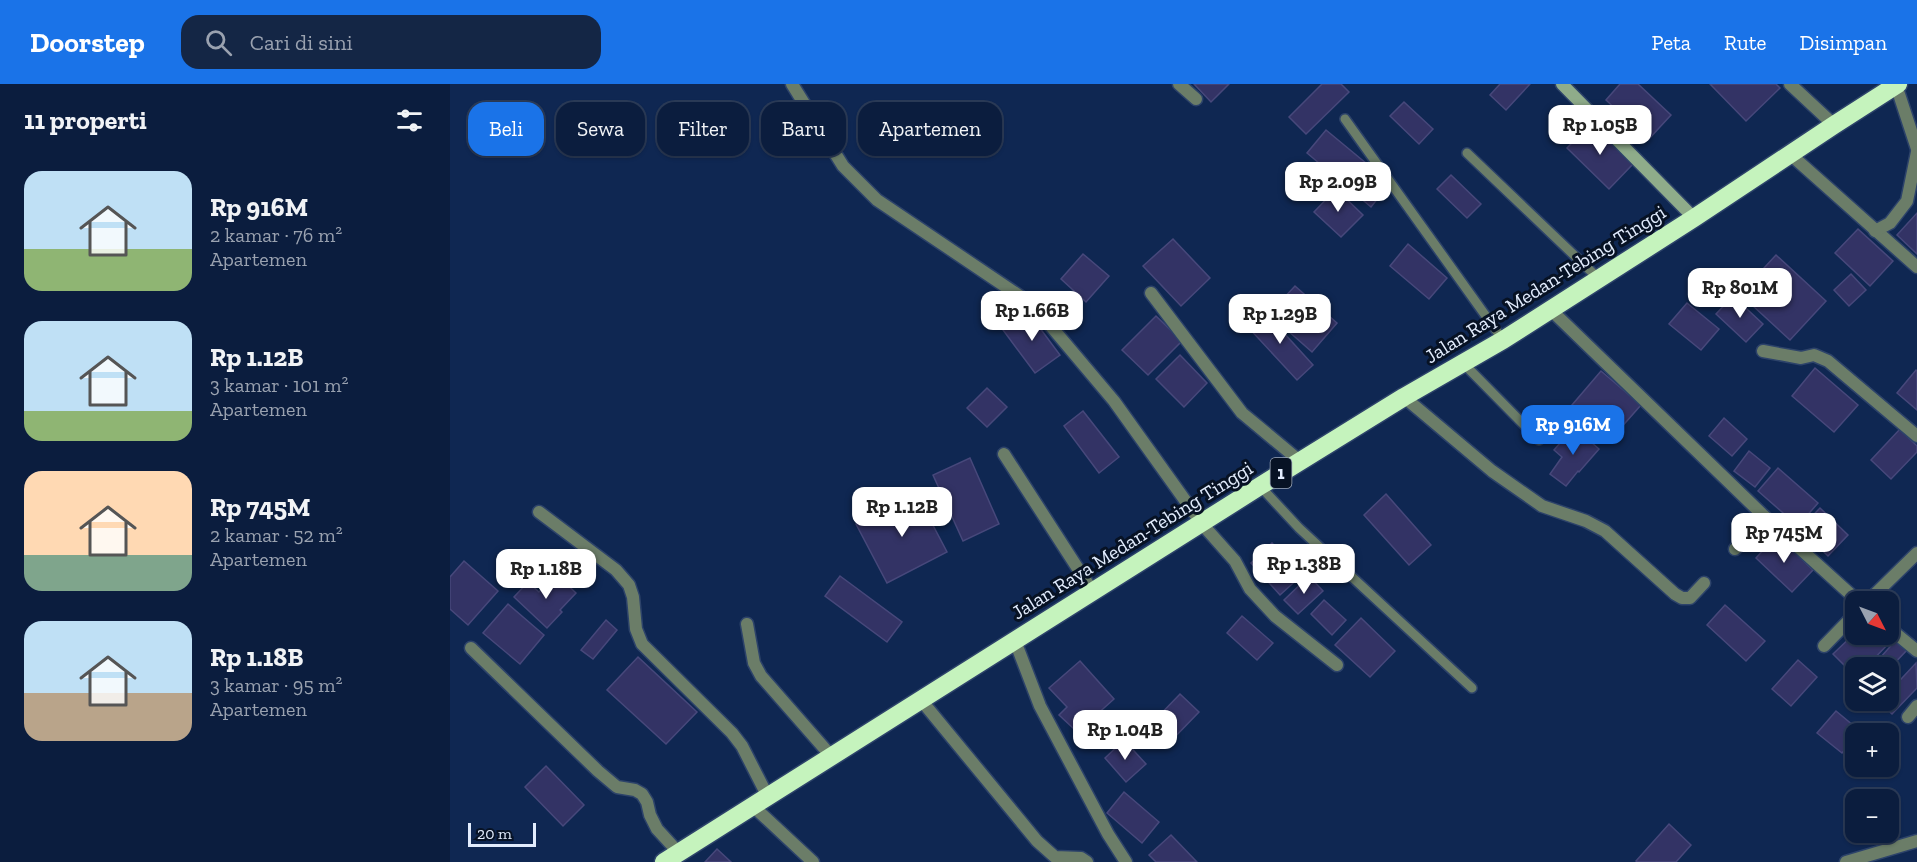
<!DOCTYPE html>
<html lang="id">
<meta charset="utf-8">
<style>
:root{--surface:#0b1d3e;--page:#142645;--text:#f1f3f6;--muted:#9aa2b0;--line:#2b3b58;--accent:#1a73e8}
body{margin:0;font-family:"Zilla Slab",serif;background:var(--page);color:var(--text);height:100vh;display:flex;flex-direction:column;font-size:22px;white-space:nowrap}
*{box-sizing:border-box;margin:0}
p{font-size:20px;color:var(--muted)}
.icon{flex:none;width:33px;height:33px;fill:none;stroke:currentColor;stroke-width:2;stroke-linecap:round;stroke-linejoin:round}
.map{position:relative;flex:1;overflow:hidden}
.sheet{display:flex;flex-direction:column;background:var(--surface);width:450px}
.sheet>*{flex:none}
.hud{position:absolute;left:18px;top:18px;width:570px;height:54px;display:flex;gap:12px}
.needle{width:39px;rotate:132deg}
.tools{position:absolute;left:1395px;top:507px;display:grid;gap:12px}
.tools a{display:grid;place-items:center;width:54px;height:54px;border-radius:12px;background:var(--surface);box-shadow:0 2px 4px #0004,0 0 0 2px var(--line);font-size:30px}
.scale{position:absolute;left:18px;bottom:15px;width:68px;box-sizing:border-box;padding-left:6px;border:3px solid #e2ecfd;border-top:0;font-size:16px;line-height:21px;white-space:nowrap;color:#e2ecfd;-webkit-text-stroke:4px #071224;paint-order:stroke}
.price{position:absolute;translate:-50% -51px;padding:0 14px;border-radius:12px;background:#fff;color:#222;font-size:20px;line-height:39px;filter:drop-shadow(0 2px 3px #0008)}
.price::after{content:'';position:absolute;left:50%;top:36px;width:18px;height:14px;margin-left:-9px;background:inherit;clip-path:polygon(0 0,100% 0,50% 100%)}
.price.active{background:var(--accent);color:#fff}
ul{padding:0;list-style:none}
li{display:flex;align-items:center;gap:18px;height:150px;padding:0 24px}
li span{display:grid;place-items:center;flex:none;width:168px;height:120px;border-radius:18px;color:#555}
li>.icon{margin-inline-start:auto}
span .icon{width:72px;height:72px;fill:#fffc;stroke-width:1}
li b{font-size:26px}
h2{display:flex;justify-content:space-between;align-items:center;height:72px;padding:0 24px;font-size:26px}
.tag{padding:0 21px;border-radius:18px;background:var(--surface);box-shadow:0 2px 4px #0004,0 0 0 2px var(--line);font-size:21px;line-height:54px}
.tag.active{background:var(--accent);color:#fff}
header{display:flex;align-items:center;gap:36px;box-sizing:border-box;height:84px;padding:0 30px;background:var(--accent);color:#fff}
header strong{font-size:28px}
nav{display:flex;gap:33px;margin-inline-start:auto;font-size:21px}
.search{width:420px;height:54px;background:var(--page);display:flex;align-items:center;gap:15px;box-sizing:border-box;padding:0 21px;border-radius:18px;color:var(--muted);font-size:22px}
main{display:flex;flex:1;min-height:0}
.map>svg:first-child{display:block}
.building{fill:#333365;stroke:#47487b;stroke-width:1.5}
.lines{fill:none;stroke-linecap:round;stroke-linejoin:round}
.lane-casing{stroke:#2d436a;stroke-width:12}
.street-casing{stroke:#2d436a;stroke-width:15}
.secondary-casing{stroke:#2d436a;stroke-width:15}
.highway-casing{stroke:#2d436a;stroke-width:21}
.lane{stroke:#6b7d68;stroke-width:9}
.street{stroke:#6b7d68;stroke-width:12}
.secondary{stroke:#8fac8a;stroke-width:12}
.highway{stroke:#c5f3bd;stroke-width:18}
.labels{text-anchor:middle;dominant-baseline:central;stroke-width:6;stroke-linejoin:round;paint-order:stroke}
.shield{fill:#071224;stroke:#a0abbc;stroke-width:1.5}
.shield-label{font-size:18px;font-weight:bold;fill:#e2ecfd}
.street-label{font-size:20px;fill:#e2ecfd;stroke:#071224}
</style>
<header>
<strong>Doorstep</strong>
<div class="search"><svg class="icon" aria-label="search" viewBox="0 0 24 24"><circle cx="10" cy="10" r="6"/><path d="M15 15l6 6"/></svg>Cari di sini</div>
<nav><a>Peta</a><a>Rute</a><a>Disimpan</a></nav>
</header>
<main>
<section class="sheet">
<h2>11 properti<svg class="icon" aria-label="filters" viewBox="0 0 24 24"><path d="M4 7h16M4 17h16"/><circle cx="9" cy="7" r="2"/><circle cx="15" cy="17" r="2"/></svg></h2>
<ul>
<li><span style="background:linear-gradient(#bfe0f5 65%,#8fb573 0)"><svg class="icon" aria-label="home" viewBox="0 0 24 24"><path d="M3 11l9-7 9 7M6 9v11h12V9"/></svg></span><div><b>Rp 916M</b><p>2 kamar · 76 m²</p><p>Apartemen</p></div></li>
<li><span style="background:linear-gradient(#bfe0f5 75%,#8fb573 0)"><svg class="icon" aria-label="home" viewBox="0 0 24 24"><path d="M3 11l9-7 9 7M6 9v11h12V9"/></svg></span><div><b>Rp 1.12B</b><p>3 kamar · 101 m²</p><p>Apartemen</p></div></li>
<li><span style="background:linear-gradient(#ffd9b3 70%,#7fa58c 0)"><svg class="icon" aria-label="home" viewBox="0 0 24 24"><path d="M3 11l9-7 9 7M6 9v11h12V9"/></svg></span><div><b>Rp 745M</b><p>2 kamar · 52 m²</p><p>Apartemen</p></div></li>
<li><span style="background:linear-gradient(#bfe0f5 60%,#b9a48a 0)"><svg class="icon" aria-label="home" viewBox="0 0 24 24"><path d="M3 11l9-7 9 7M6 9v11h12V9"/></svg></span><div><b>Rp 1.18B</b><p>3 kamar · 95 m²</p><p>Apartemen</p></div></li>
</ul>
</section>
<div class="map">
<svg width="1467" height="778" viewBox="0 0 1467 778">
<rect width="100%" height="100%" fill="#0f2752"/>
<!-- building -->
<g class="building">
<path d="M744,0H779L761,18Z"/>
<path d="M872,0H891L899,8L856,50L839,33Z"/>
<path d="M1050,0H1080L1056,26L1040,11Z"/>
<path d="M1170,0H1188L1221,31L1198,56L1156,16Z"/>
<path d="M1260,0H1326L1330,4L1296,37Z"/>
<path d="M954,18L983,45L969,60L940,32Z"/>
<path d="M1141,39L1183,80L1159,105L1117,64Z"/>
<path d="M876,46L940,99L921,123L857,69Z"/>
<path d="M1001,91L1031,120L1017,134L987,105Z"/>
<path d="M886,105L913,131L891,153L864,128Z"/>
<path d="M1467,129V170L1447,151Z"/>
<path d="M1408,145L1443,177L1420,202L1385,169Z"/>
<path d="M723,155L760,194L731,222L693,182Z"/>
<path d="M958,160L997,194L979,215L940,182Z"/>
<path d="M633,170L659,192L636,218L611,195Z"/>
<path d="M1326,171L1376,217L1340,256L1290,210Z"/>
<path d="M1401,190L1416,206L1399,222L1384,206Z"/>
<path d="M845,202L887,239L862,268L819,230Z"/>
<path d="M1283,212L1313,240L1296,258L1266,230Z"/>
<path d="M1237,219L1269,245L1251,266L1219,240Z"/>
<path d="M814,227L863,281L847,296L797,242Z"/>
<path d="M578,228L610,271L585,289L553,246Z"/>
<path d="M706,232L732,257L698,291L672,266Z"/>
<path d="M730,271L757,299L734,323L706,295Z"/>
<path d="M1365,284L1408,321L1384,348L1342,312Z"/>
<path d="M1466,286L1467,287V326L1447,309Z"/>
<path d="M1151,287L1191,321L1161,355L1122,321Z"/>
<path d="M537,304L557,323L537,343L517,324Z"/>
<path d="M633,327L669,373L649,389L614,342Z"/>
<path d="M1274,334L1297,355L1282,372L1259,352Z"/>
<path d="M1124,343L1149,365L1129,388L1128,387L1116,402L1100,390L1112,373L1104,366Z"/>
<path d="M1450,345L1467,362V368L1441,395L1421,376Z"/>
<path d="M1299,367L1320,384L1305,403L1284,387Z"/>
<path d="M520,374L549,440L513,457L483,391Z"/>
<path d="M1328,384L1368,419L1348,442L1308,407Z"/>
<path d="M466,409L497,468L437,499L406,440Z"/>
<path d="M936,410L981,461L959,481L914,431Z"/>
<path d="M1370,424L1398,451L1378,472L1350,445Z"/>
<path d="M1327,451L1363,486L1342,508L1306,474Z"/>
<path d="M822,459L852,491L830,511L801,479Z"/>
<path d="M14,477L48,507L18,541L0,525V493Z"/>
<path d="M106,490L126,509L110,526L112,528L97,544L64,513L78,498L89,508Z"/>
<path d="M390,492L452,538L437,558L375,512Z"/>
<path d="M859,492L873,507L848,530L834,516Z"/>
<path d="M874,516L896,536L882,551L861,530Z"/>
<path d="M58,520L94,551L70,580L33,549Z"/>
<path d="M1275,521L1315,557L1296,577L1257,541Z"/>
<path d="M792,532L823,559L807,576L777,549Z"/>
<path d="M911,534L945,567L920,593L885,561Z"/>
<path d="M156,536L167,546L143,575L131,566Z"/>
<path d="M1406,548V550H1438L1444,554L1415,584H1406V593L1383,570Z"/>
<path d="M1446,556L1457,566L1438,586V584H1421Z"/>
<path d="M188,573L247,628L216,660L157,606Z"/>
<path d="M1348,576L1367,593L1341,622L1322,605Z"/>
<path d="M630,577L664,615L634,642L631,638L624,645L609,631L617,623L599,604Z"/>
<path d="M1466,579L1467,604L1442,630L1429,618L1431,616H1438V609Z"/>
<path d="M730,610L749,628L721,657L702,639Z"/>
<path d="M1386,627L1410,647L1406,650V653L1392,669L1367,649Z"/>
<path d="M674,656L696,680L676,698L655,674Z"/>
<path d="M96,682L134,721L113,742L75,703Z"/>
<path d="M674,708L709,738L692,759L657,729Z"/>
<path d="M1219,740L1241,761L1226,778H1187L1186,777Z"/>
<path d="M721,751L747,778H706L699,771Z"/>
<path d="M267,765L281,778H255Z"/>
</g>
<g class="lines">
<!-- lane casing -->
<g class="lane-casing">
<g id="lane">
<path d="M895,35L1053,256"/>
<path d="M1017,69L1148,194"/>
<path d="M1014,280L1089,356"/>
<path d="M810,402L849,444L1022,604"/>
</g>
</g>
<!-- street casing -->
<g class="street-casing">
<g id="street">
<path d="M342,0L393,82L427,116L583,221L664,317L752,440L785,477L800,505L825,532L887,581"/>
<path d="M729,0L746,15"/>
<path d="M1340,0L1384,41"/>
<path d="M1446,1L1467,65"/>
<path d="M1340,70L1467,183"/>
<path d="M1425,147L1440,139L1457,117L1467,68"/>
<path d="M701,209L792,329L851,378"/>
<path d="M1100,225L1315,433L1409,518"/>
<path d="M1313,267L1351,274L1364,271L1378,277L1467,352"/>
<path d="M954,313L1042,387L1092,422L1136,437L1155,447L1225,510L1232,514H1240L1254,499"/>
<path d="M554,370L643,508"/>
<path d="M89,428L166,486L179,501L183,513L186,545L192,560L282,649L292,662L318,713"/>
<path d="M1285,465L1315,433"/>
<path d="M1417,518L1467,469"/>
<path d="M297,540L304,579L311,592L382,673"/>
<path d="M1438,543L1467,567"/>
<path d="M565,557L590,622L658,750L676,778"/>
<path d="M1374,562L1406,529"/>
<path d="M21,564L148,687L167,703L185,706L192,710L197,718L200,731L207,745L229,769"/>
<path d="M471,616L587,757L605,773L631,774L637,778"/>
<path d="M1458,633L1467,622"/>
<path d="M303,722L363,778"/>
<path d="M1396,778L1467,757"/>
</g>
</g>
<!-- secondary casing -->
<g class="secondary-casing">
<path id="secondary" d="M1112,0L1244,134"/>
</g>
<!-- highway casing -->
<g class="highway-casing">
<path id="highway" d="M214,778L810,402L954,313L1053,256L1244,134L1384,41L1448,0"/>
</g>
<!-- lane -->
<use href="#lane" class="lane"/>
<!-- street -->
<use href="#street" class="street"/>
<!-- secondary -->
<use href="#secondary" class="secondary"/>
<!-- highway -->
<use href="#highway" class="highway"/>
</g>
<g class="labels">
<!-- shield labels -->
<rect class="shield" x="820.5" y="374" width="21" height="30" rx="4.5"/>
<g class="shield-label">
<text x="831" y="389">1</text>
</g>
<!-- street labels -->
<g class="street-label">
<text transform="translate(1095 200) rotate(-32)">Jalan Raya Medan-Tebing Tinggi</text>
<text transform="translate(682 456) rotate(-32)">Jalan Raya Medan-Tebing Tinggi</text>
</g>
</g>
</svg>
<div class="tools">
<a><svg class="needle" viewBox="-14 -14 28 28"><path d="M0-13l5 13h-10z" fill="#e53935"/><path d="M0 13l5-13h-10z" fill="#9aa2b0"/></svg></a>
<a><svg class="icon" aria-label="layers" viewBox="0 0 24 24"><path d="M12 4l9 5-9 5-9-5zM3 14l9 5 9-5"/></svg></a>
<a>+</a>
<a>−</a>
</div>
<div class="scale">20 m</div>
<b class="price" style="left:1150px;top:72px">Rp 1.05B</b>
<b class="price" style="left:888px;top:129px">Rp 2.09B</b>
<b class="price" style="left:1290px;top:235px">Rp 801M</b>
<b class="price" style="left:582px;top:258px">Rp 1.66B</b>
<b class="price" style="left:830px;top:261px">Rp 1.29B</b>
<b class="price active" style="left:1123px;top:372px">Rp 916M</b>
<b class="price" style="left:452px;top:454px">Rp 1.12B</b>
<b class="price" style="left:1334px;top:480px">Rp 745M</b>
<b class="price" style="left:854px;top:511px">Rp 1.38B</b>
<b class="price" style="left:96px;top:516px">Rp 1.18B</b>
<b class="price" style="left:675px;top:677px">Rp 1.04B</b>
<div class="hud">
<a class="tag active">Beli</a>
<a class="tag">Sewa</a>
<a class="tag">Filter</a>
<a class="tag">Baru</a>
<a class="tag">Apartemen</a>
</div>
</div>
</main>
